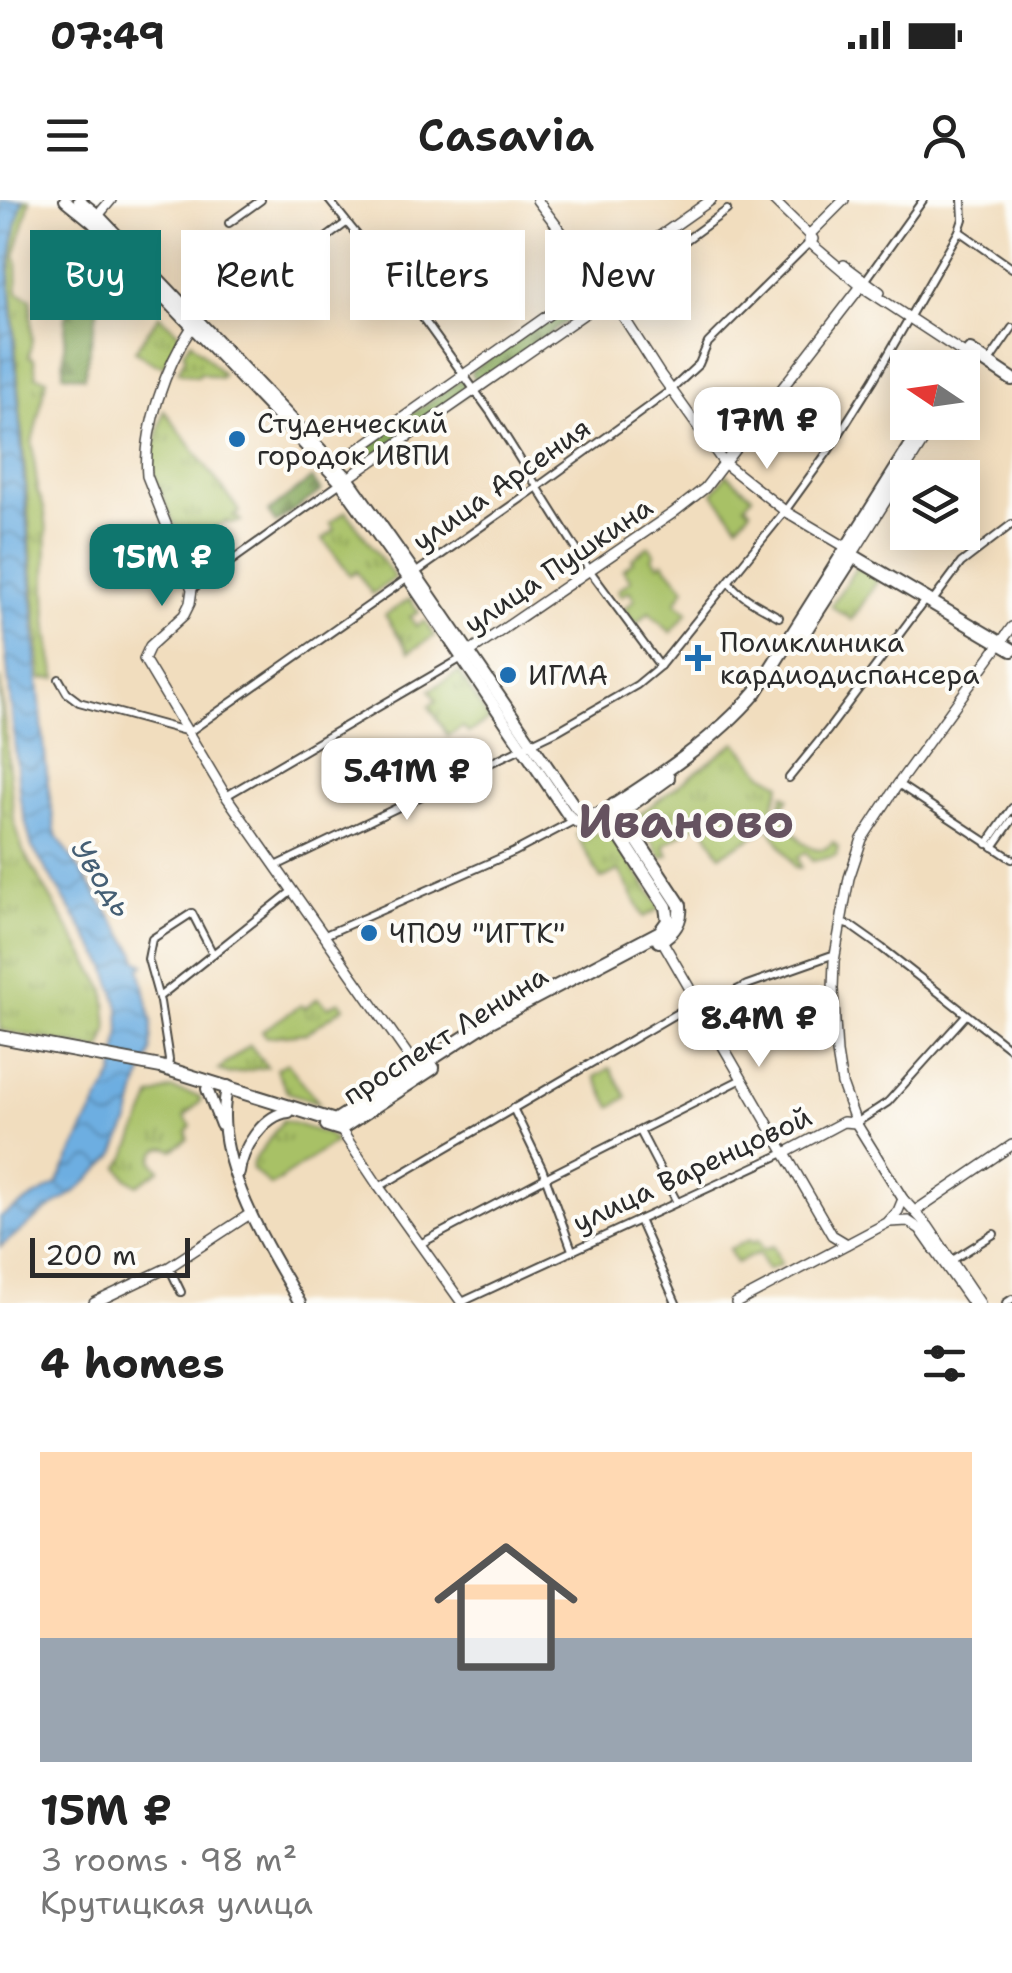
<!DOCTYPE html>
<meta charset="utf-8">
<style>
:root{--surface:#fff;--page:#f6f6f6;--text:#222;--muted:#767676;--line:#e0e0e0;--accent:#0f766e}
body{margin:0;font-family:"Shantell Sans",sans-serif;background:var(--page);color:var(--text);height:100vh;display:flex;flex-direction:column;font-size:38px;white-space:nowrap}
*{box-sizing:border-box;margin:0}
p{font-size:32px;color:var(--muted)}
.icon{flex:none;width:55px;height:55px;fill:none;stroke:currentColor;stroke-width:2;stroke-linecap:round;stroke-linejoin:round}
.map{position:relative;height:1103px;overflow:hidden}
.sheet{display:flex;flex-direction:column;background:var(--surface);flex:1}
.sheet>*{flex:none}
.hud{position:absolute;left:30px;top:30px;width:952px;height:90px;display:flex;gap:20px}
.needle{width:65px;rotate:283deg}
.buttons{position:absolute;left:890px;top:150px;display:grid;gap:20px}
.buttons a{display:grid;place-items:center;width:90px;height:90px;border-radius:0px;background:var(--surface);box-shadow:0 5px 25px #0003;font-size:50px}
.scale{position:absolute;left:30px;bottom:25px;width:160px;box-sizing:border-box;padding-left:10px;border:5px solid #2b2b2b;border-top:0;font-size:28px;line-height:35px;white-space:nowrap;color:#2b2b2b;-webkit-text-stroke:8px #fdfcf7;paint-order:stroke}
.price{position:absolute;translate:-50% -85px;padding:0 22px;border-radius:20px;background:#fff;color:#222;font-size:32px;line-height:65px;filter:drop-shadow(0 2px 5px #0008)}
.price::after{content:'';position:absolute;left:50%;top:60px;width:30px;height:22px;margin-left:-15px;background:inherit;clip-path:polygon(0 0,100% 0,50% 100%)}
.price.current{background:var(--accent);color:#fff}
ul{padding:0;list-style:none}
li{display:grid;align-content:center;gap:20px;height:530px;padding:0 40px}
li+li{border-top:2px solid var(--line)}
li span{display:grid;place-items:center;height:310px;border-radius:0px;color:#555}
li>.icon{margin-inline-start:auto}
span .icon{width:180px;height:180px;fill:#fffc;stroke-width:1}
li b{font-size:42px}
h2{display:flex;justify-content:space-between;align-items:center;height:120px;padding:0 40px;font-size:42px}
.pill{padding:0 35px;border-radius:0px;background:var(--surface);box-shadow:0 5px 25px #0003;font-size:35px;line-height:90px}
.pill.current{background:var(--accent);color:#fff}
.status{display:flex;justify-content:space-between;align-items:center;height:70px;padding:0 50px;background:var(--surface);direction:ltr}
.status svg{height:28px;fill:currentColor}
header{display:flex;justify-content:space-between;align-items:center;height:130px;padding:0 40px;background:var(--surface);font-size:45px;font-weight:600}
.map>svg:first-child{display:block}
.grass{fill:url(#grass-tufts);stroke:#6a7648;stroke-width:2.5}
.forest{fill:url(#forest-firs);stroke:#586943;stroke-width:2.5}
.garden{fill:#a8c166;stroke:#6a7648;stroke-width:2.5}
.water{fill:url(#water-waves);stroke:#4c6c86;stroke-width:2.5}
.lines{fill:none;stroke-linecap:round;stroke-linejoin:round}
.street-casing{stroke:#494641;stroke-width:10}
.secondary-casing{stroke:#494641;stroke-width:12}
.primary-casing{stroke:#494641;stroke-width:14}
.highway-casing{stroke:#494641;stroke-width:16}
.street{stroke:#fff;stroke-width:6}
.secondary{stroke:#fff;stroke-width:9}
.primary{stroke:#fff;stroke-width:10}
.highway{stroke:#fff;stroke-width:12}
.poi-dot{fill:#1f6fb2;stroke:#fdfcf7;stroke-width:4}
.labels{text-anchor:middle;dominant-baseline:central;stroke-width:8;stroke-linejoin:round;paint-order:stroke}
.poi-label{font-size:28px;fill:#2b2b2b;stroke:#fdfcf7;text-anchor:start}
.street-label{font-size:28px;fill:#2b2b2b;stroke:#fdfcf7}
.water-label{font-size:30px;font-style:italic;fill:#455f74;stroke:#fdfcf7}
.town-label{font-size:48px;font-weight:bold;fill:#665360;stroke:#fdfcf7}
</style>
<div class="status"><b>07:49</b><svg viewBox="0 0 49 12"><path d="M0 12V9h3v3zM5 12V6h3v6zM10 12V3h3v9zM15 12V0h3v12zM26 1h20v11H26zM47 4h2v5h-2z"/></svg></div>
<header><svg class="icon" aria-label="menu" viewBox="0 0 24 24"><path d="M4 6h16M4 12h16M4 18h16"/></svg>Casavia<svg class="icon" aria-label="person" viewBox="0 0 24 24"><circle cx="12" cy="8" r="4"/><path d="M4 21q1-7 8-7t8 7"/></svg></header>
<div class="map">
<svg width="1012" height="1103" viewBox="0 0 1012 1103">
<defs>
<pattern id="grass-tufts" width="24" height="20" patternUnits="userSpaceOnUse" patternTransform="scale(2.5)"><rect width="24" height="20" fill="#a8c166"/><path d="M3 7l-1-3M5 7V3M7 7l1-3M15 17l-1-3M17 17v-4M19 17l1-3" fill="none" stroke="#899d54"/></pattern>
<pattern id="forest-firs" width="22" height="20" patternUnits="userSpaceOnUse" patternTransform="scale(2.5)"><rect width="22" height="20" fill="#86a75b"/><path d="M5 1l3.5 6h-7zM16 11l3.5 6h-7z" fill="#6e884b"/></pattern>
<pattern id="water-waves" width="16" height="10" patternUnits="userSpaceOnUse" patternTransform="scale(2.5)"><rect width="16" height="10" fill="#6daee1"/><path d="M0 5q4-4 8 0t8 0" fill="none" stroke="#5a8eb7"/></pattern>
</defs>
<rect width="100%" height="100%" fill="#fdfcf7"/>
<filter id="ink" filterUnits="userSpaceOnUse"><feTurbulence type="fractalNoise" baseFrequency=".01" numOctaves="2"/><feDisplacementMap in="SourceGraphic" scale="20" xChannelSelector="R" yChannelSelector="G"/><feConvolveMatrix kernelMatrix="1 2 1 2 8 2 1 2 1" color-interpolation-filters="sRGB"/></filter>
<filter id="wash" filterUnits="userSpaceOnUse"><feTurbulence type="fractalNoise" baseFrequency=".0048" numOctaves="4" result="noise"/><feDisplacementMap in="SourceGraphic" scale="40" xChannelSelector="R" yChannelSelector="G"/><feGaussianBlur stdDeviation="2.25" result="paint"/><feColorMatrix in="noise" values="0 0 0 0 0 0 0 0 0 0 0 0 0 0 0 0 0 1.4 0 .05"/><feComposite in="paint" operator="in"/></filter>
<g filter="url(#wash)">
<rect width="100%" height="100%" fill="#f1ddbe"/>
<!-- grass -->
<g class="grass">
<path d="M23,0H30L15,57L17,59L18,92L31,99L32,139L29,157L34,159L36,176L47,179L32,243L38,293C52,315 45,363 46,389C46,418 49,450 57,478L41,479L10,72L16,25Z"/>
<path d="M159,115L179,133V142L163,166L153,163L135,151Z"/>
<path d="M191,141L223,175L220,178L200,173L198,177L178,172L186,156L183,153Z"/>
<path d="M164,210L240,312L232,318L237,316L241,321L235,323H226L228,320L209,331L187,332L180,339L153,274L151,260Z"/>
<path d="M346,311L395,378L372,394L356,371L350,375L323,339L335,330L330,323Z"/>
<path d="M857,366L878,380L852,420L831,406Z"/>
<path d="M410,399L419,412L410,417L416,426L425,421L434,436L409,452L385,415Z"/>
<path d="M459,472L489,520L468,533L463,527L448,536L429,506L436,501L430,490Z"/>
<path d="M0,477L14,620L23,651L105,790L108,830L101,850L0,830Z"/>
<path d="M736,542L763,574L781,584L765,630L720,655L701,622L664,645L669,655L662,658L640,622V614Z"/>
<path d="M784,594L789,598L779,612C792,628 812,666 833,642L838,647L836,656L812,661L806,652L798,657L801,668L795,667L771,630Z"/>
<path d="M579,630L613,637L661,708L644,717L619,670L601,679L576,634Z"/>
<path d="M318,798L328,807L339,801L344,807L307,833L266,837L262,831L301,805L305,808Z"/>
<path d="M250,845L267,867L230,874L218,870Z"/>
<path d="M287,863L319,903L287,892L276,869Z"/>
<path d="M171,889L199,896L201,901L184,917L191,926L187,932L188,939L173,950C163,944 154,949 153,961L160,970L137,985L126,977L119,967L126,957L152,896Z"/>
<path d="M283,920L327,934L336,941L271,986L252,969L253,962Z"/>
<path d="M749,1040L752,1043L758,1040L763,1050L773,1046L781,1064L767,1070L759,1053L736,1063L729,1049Z"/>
</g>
<!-- forest -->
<g class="forest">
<path d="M597,82L605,94L478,185L470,172Z"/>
<path d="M67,91L99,102L84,177L63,174Z"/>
<path d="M465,176L473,190L362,265L354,255Z"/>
<path d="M312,278L321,291L276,323L268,312Z"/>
</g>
<!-- garden -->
<g class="garden">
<path d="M727,274L752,296L745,305L751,310L738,324L713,293Z"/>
<path d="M649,346L655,354L652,358L659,365L663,362L685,388L676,402L688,412L671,433L649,412L635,425L624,409L635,399L629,391L621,396L618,390L631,380L623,370L633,361L632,358Z"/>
<path d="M610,868L627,897L611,907L595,877Z"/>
</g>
<!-- water -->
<path class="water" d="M0,0H23L16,25L9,69L38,482L48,585L55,629L57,636L135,752L137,760L145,764L140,768L152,823L151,853L138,886L129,922L114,956L79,989L46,1011L0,1047V1017L57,984L92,913L114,874L120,830L119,807L106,766L32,647L20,599L0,392Z"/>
</g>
<g filter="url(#ink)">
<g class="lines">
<!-- street casing -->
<g class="street-casing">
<g id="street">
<path d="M329,0L414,106L491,213L590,371L660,466"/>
<path d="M229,23L261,0"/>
<path d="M959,31L1012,68"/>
<path d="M285,69L346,23"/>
<path d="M865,81L923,0"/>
<path d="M610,96L727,10"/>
<path d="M988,163L1012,128"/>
<path d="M729,382C741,398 762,407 779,417"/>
<path d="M192,389L342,282"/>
<path d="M935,398L961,363L1012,324"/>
<path d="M59,479L67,493L79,502L189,532L536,288L671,190L699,164L708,143L812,40"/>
<path d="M789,578L828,530L925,400"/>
<path d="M898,584L1012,659"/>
<path d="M226,596L462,458"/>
<path d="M987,644L1012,608"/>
<path d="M993,647L1012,620"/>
<path d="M276,666L559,530L637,485L660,466L785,311L829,250L874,179L959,31L963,19L962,0"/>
<path d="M841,723L851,726L882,748L1012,850"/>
<path d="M325,735L514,652L573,621"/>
<path d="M213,754L292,691"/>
<path d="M159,797L213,754L192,713L152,739L148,759L160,802L169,860L168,867"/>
<path d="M701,808L747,785L835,754"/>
<path d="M513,908L542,968L572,1050"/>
<path d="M856,923L888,902L966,815"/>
<path d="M640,931L677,1002"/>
<path d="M379,987L696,802"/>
<path d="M639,1020L676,1103"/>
<path d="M420,1044L545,978L742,879"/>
<path d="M951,1061L994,1034"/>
<path d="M169,1067L181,1092"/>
<path d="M462,1102L784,953"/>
<path d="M1006,1103L1012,1099"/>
</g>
</g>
<!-- secondary casing -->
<g class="secondary-casing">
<g id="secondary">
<path d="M537,0L610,96L660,174L724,263L785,311L849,349"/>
<path d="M773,0L813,39"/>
<path d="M844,0L809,35V42L861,86L972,159"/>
<path d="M94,20L111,0"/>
<path d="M844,65L880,92"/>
<path d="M192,127C166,165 143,230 147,276L192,389L190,403L184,415L150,446L144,459L226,596L417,868"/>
<path d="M962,180L977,156"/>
<path d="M336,265L711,0"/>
<path d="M348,278L610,96"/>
<path d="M852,355L935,222"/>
<path d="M464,456L673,313L705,288L865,81"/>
<path d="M660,737L832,1035L847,1044"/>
<path d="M339,927L379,987L462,1103"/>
<path d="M785,953L843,922L856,923"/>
<path d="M915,1011L1012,945"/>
<path d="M890,1022L908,1021L920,1029L972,1103"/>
<path d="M94,1103L169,1067L250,1014"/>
<path d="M736,1103L887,1023L898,1011L903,999"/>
<path d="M980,1103L928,1026L903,999L856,923L842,884L837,853L833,789L834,761L849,678L862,639L898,584L1012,427"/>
</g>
</g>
<!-- primary casing -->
<g class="primary-casing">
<g id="primary">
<path d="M65,0L92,22L341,283L408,378L567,614C579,627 594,628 609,621"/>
<path d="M79,0L98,15L348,278L415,373L576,608L590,615L604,612"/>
<path d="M228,886C208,953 267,1047 300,1103"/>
<path d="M207,889L221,925"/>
<path d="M239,973C241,950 264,914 289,912"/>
</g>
</g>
<!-- highway casing -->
<g class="highway-casing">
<g id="highway">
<path d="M960,168L970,151L1012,179"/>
<path d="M803,434L853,356L1012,450"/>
<path d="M614,605L680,705C682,721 673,733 659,741"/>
<path d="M615,616L668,578"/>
<path d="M0,837L161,867L335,921L487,823L660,732L668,721L666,707L604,612C657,578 715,540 756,492L926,222"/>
<path d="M327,925L340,929L433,868"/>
</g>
</g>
<!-- street -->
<use href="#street" class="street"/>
<!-- secondary -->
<use href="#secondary" class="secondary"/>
<!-- primary -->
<use href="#primary" class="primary"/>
<!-- highway -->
<use href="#highway" class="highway"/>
</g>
</g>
<!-- markers -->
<g class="poi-dot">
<circle cx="237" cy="239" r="10"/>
<path d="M693 443h10v10h10v10h-10v10h-10v-10h-10v-10h10z"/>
<circle cx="508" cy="475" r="10"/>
<circle cx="369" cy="733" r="10"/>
</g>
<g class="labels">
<!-- poi labels -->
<g class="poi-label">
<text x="257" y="223">Студенческий<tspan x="257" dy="32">городок ИВПИ</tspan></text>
<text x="720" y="442">Поликлиника<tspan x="720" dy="32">кардиодиспансера</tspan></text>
<text x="528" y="475">ИГМА</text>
<text x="389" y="733">ЧПОУ "ИГТК"</text>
</g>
<!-- street labels -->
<g class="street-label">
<text transform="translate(501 284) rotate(-35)">улица Арсения</text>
<text transform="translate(558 365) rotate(-34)">улица Пушкина</text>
<text transform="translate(445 835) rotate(-32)">проспект Ленина</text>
<text transform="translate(692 969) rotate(-25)">улица Варенцовой</text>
</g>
<!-- water labels -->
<g class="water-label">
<text transform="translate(102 678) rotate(57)">Уводь</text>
</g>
<!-- town labels -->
<g class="town-label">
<text x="686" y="621">Иваново</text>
</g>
</g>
</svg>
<div class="buttons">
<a><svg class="needle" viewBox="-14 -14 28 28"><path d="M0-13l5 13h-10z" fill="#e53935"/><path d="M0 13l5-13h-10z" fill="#767676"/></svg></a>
<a><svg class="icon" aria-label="layers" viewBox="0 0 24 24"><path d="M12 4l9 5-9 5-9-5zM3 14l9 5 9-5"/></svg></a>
</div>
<div class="scale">200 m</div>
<b class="price" style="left:767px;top:272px">17M ₽</b>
<b class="price current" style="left:162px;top:409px">15M ₽</b>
<b class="price" style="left:407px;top:623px">5.41M ₽</b>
<b class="price" style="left:759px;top:870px">8.4M ₽</b>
<div class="hud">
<a class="pill current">Buy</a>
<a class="pill">Rent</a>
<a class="pill">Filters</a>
<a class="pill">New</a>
</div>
</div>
<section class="sheet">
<h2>4 homes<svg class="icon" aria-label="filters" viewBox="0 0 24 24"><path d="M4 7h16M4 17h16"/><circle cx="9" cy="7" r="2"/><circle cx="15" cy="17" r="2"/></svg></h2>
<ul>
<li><span style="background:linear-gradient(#ffd9b3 60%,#9aa5b1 0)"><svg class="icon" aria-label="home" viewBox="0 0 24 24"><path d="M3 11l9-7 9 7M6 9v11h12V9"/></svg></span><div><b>15M ₽</b><p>3 rooms · 98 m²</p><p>Крутицкая улица</p></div></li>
</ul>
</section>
